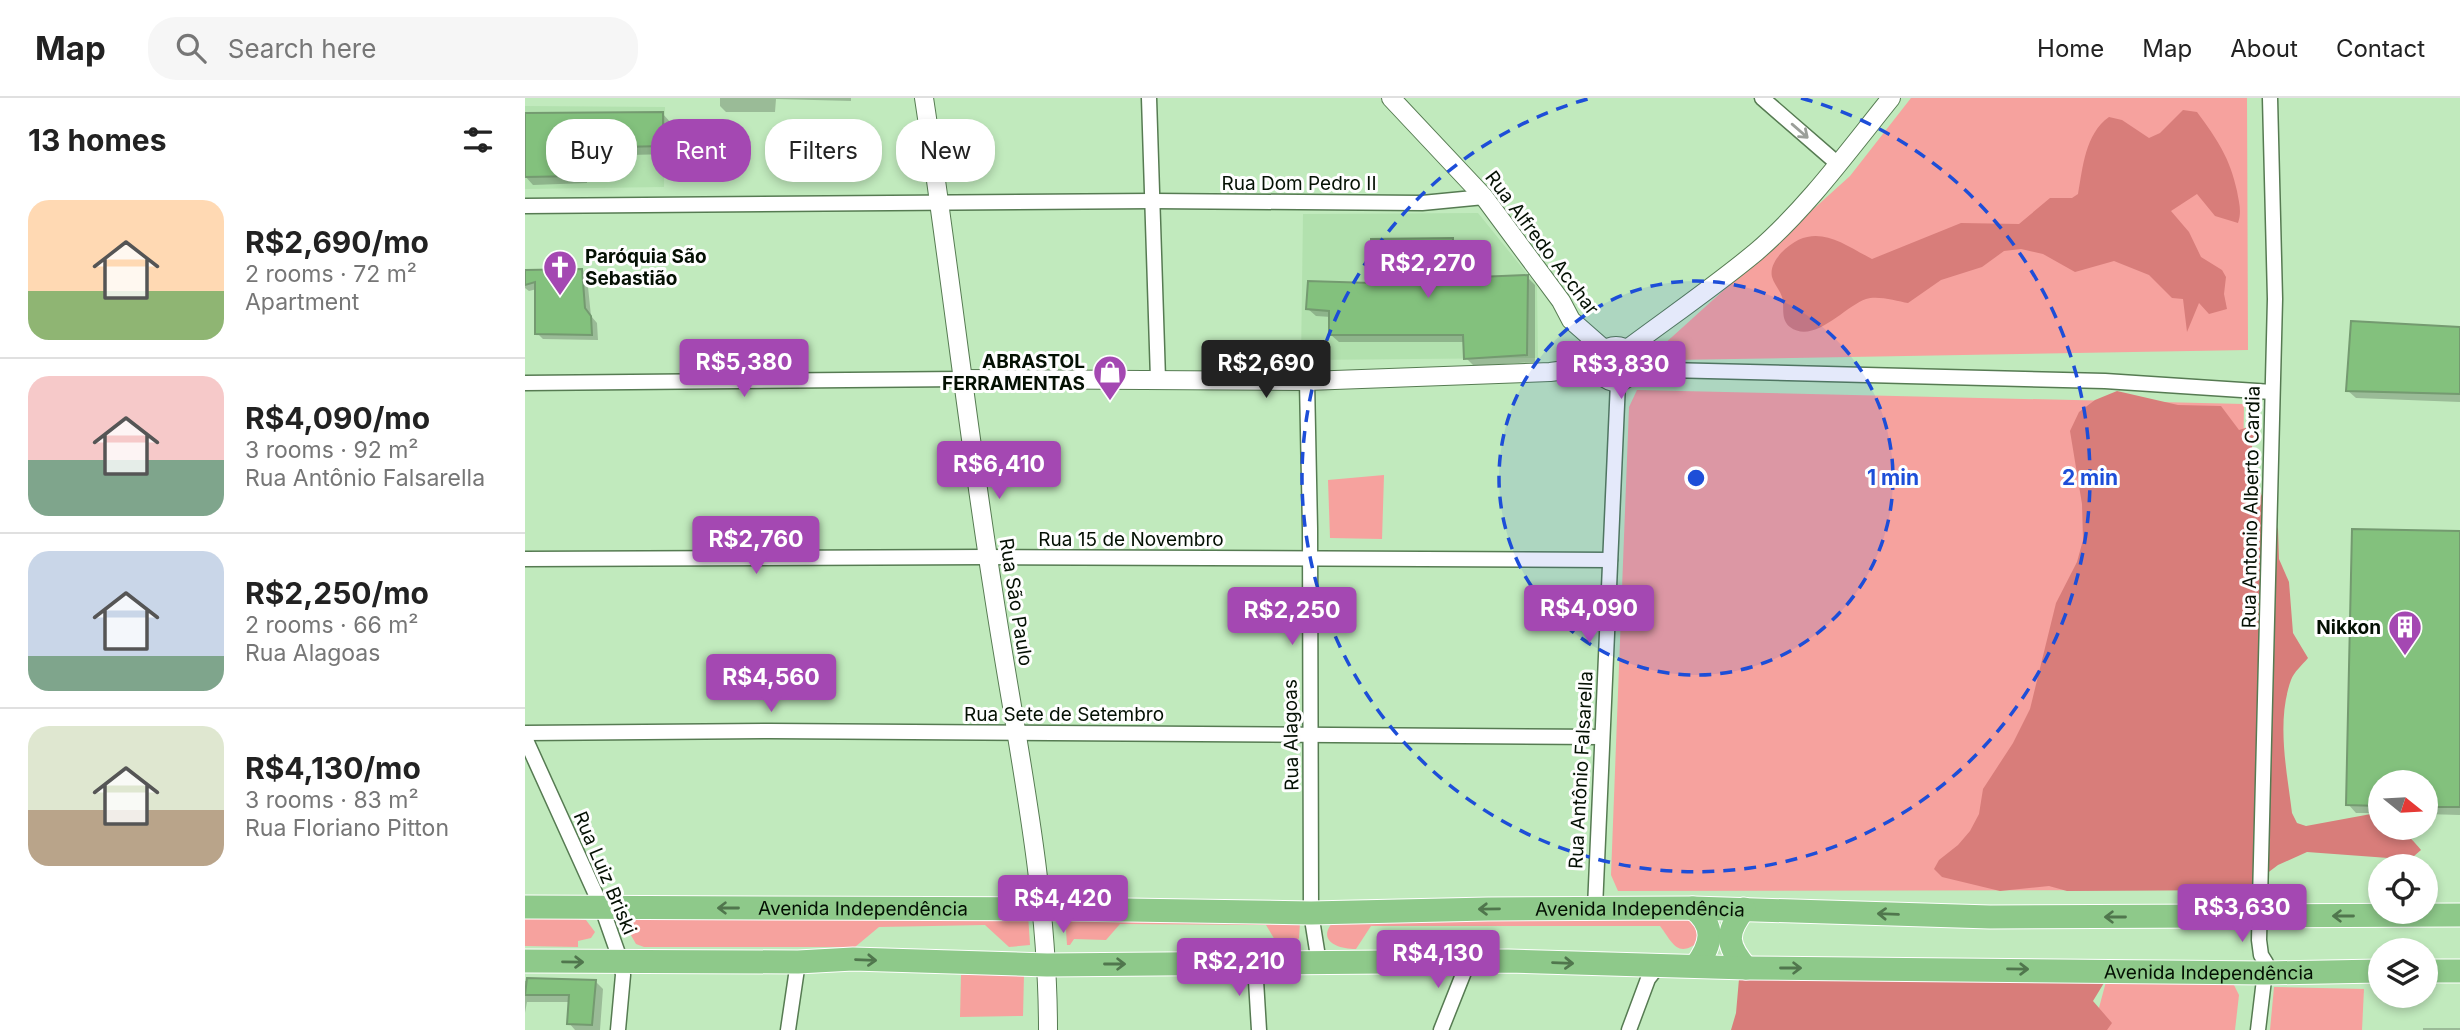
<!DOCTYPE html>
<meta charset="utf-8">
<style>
:root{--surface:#fff;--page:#f6f6f6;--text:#222;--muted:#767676;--line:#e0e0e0;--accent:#a448b2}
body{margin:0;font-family:Inter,sans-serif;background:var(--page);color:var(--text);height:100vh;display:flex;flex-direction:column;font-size:26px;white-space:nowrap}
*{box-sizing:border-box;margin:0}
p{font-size:23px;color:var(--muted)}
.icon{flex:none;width:38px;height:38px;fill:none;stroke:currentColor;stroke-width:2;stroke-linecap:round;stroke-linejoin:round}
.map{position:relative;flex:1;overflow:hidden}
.details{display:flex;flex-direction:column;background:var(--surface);width:525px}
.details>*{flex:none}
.hud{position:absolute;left:21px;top:21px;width:665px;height:63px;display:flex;gap:14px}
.needle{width:46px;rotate:108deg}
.buttons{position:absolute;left:1843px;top:672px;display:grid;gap:14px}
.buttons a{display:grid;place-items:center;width:70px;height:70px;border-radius:50%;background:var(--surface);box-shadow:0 4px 10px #0003;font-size:35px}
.price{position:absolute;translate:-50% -60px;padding:0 16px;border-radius:7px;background:var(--accent);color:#fff;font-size:23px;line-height:46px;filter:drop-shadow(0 2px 4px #0008)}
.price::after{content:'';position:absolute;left:50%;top:42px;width:21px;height:16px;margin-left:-10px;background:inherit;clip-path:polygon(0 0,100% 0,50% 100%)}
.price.current{background:#222;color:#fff}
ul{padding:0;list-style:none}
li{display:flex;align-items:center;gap:21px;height:175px;padding:0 28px}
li+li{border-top:2px solid var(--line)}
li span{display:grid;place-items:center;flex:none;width:196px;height:140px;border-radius:21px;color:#555}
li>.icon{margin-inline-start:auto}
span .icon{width:84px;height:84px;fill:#fffc;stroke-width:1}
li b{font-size:30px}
h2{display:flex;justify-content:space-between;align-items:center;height:84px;padding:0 28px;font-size:30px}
.tag{padding:0 24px;border-radius:28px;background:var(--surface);box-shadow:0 4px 10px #0003;font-size:24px;line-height:63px}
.tag.current{background:var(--accent);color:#fff}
header{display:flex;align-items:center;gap:42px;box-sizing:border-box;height:98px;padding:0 35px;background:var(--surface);border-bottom:2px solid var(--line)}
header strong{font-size:33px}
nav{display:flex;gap:38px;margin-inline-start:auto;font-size:24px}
.search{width:490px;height:63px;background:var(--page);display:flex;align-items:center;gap:18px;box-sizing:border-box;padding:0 24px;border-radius:28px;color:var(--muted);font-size:26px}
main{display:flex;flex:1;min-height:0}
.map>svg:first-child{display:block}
.built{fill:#b2e1ae}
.green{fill:#f6a29e}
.forest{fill:#d87d7a}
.shadow{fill:#0003}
.building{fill:#83c17d;stroke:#749a70;stroke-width:2}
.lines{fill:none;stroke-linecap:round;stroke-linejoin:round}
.minor-casing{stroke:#567b52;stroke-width:17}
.tertiary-casing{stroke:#567b52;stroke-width:20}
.primary-casing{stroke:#fff;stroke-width:25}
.minor{stroke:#fff;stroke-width:14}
.tertiary{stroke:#fff;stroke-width:18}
.primary{stroke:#8ec98a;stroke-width:23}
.oneway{stroke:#9b9f9a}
.oneway2{stroke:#50764d}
.ring{fill:none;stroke:#1d4ed8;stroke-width:3.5;stroke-dasharray:12 9}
.labels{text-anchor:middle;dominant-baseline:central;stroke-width:6;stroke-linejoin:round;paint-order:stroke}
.street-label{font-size:19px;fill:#041003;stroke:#fefefe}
.poi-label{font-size:19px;font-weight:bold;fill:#041003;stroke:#fefefe;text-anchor:end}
.centre{fill:#1d4ed8;stroke:#fefefe;stroke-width:3.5}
.ring-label{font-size:21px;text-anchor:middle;font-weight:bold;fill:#1d4ed8;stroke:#fefefe;stroke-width:6;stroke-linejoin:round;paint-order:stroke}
</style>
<header>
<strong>Map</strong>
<div class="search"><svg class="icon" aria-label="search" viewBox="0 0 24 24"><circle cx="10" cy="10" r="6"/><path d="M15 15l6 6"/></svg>Search here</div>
<nav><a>Home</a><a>Map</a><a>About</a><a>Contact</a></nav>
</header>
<main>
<section class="details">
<h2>13 homes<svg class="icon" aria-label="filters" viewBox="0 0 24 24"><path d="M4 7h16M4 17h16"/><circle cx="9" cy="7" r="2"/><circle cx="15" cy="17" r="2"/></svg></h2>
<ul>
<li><span style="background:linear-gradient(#ffd9b3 65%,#8fb573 0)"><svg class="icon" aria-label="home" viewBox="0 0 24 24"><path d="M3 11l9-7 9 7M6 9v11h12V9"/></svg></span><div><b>R$2,690/mo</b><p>2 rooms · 72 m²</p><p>Apartment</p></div></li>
<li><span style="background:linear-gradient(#f6c9c9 60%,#7fa58c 0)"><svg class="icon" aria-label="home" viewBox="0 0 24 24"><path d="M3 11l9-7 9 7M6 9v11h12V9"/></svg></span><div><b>R$4,090/mo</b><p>3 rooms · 92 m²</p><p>Rua Antônio Falsarella</p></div></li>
<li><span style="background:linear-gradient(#c9d6e8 75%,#7fa58c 0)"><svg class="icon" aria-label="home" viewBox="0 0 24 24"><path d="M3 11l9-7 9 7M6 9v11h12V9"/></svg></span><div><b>R$2,250/mo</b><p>2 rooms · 66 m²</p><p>Rua Alagoas</p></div></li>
<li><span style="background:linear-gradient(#dfe7d0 60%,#b9a48a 0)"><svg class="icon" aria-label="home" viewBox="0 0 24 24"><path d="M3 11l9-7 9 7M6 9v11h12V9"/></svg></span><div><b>R$4,130/mo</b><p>3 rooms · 83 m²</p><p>Rua Floriano Pitton</p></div></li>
</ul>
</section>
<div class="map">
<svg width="1935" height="932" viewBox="0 0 1935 932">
<rect width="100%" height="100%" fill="#c1eabd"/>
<!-- built -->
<g class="built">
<path d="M0,8L140,9L139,89L0,91Z"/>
<path d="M953,115L1012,188L1013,260L776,262L778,116Z"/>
</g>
<!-- green -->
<g class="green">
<path d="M1386,0H1722L1723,252L1147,262L1140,258L1137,248L1325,78Z"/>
<path d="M1112,292L1719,306L1711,792L1093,793L1086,777L1104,309Z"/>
<path d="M859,377L857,441L805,440L803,382Z"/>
<path d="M0,814H52V821L61,822L70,834L66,840L53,843V849L0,848Z"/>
<path d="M503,816L505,847L484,849L460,827L354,829L330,849H119L111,846L103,832L108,820Z"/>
<path d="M540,817L775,824L774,840L770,847L761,850L753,847L741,827L595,826L581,842L549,841L545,847H542Z"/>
<path d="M1169,819L1175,843C1152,861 1148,845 1135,828H846L831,851C810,851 790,841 811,821Z"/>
<path d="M436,877H499L498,918L435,919Z"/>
<path d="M1582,880L1709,887L1714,897L1710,932H1568Z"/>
<path d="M1749,889L1839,891L1837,932H1745Z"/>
</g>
<!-- forest -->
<g class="forest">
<path d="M1658,12L1672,14C1692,41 1705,60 1712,93C1714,105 1717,113 1713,125L1690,118L1672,96L1646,113L1664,134L1676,159L1697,172L1701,179L1699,196L1702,211L1684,216L1674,205L1662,234L1658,201L1647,200L1624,177L1589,163L1550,174L1518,156L1496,151L1479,153L1457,169L1416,182L1383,205C1372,203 1352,197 1341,201C1320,208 1289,247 1265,229C1255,221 1260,209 1257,199C1255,192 1249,186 1247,179C1245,170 1250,162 1256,155C1288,122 1315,144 1347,161L1436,125L1494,126L1525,100H1547L1553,96C1558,69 1560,36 1584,19L1597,22L1624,40L1635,35Z"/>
<path d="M1592,293L1653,307L1696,308L1714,332L1730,327L1724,371L1753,431L1754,461L1764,484L1768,535L1783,560C1777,567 1769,574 1766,582C1751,624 1762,673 1767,715L1772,725L1781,728L1846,716L1855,721V730C1876,730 1883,736 1896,752L1889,758L1877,761L1782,754L1753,767L1720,792L1542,793L1524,788L1475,793L1417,779L1409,771L1414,762L1433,747L1445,733L1454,716L1458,691L1488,645L1505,611L1531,505L1552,464L1558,442L1557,406L1545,333L1554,314L1570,302Z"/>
<path d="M1224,874L1582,880L1568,903L1587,925L1582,932H1206L1211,915L1214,881Z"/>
</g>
<!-- shadow -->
<g class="shadow">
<path d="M195,0H326V3L251,1L250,14H201L195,8Z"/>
<path d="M138,16L146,25V56L63,58L62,85L8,87L0,78L1,17Z"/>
<path d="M927,142L935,149V182L1002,179L1010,187V264L949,268L941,260L940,244H814L806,237V219L791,218L783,211L848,187Z"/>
<path d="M56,172L62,179L66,218L72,225L73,242L18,241L12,235V191L4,193L0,190V173Z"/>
<path d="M1935,230V304L1831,300L1822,292Z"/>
<path d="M1935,435V717L1900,716V684H1855V715H1831L1823,706Z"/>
<path d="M0,883H70L78,891L75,932H50L44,925L45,904H2L0,915Z"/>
<rect x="1898" y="930" width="37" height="2"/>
</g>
<!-- building -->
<g class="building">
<path d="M138,14V48L55,50V78L0,79V15Z"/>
<path d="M928,140V180L1003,177L1002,257L939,261L938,237H804V213L781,211L783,183L846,185V141Z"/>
<path d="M57,171L60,210L66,218L67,237L10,236V184L0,187V172Z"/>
<path d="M1826,223L1935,229V296L1821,293Z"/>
<path d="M1827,431L1935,433V709H1900V684H1855V708L1821,707Z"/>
<path d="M2,880L71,882L67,927L42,926L44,897H0Z"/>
</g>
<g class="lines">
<!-- minor casing -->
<g class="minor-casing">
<g id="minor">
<path d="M624,0L633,281"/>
<path d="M1237,0L1313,66"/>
<path d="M0,108L628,103L897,105L959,99"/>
<path d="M1107,257L1140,272"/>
<path d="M1105,278L1142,272L1580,283L1747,294"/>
<path d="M782,283L785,431L786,815L794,865"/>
<path d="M0,285L438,281"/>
<path d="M0,461L463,459L1085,462"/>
<path d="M0,635L245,633L1077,639"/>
<path d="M0,640L77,810L96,864L98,877L93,932"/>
<path d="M1070,810L1093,284"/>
<path d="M730,866L734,932"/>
<path d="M263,932L273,864"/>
<path d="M916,932L943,864"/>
<path d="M1104,932L1123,881L1133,868"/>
<path d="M1733,932L1741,865L1736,857L1734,842L1750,201L1745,0"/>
</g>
</g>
<!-- tertiary casing -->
<g class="tertiary-casing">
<g id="tertiary">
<path d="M399,0C424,164 442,328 468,492C490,638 523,784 523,932"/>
<path d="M866,0L959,99L1036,203L1046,222L1079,251"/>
<circle cx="1091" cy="266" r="18"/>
<path d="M1102,251C1145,219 1190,188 1231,154C1282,110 1324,52 1366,0"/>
<path d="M438,281L782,283L1025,274L1041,272L1074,261"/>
</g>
</g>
<!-- primary casing -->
<g class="primary-casing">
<g id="primary">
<path id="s1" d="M0,809L539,811L786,815L963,811L1168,810L1465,819L1935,817"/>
<path d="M1168,810C1191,828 1187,846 1171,868"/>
<path d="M1219,811C1200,835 1201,847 1221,870"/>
<path id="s2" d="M0,863L273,864L328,861L522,867L983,863L1221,870L1740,875L1855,873"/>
<path d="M1900,873H1935"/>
</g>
</g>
<!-- minor -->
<use href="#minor" class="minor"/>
<!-- tertiary -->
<use href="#tertiary" class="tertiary"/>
<!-- primary -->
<use href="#primary" class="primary"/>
</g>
<!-- one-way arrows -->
<defs><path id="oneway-shaft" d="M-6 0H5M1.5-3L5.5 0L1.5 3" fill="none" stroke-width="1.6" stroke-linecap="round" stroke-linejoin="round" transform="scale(1.75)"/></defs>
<use class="oneway" href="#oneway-shaft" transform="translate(1275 33) rotate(41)"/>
<g class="oneway2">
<use href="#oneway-shaft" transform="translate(203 810) rotate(-180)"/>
<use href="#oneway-shaft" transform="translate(964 811) rotate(179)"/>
<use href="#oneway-shaft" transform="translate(1363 816) rotate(-178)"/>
<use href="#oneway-shaft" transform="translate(1818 818) rotate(180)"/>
<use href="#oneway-shaft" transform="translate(1590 819) rotate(180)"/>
<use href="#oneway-shaft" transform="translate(341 862) rotate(2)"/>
<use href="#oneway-shaft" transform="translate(48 864) rotate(1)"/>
<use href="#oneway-shaft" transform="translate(1038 865) rotate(2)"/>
<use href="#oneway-shaft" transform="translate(590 866)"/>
<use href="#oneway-shaft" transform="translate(1266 870)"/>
<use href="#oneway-shaft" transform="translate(1493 871) rotate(1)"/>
</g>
<!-- distance rings -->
<circle cx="1171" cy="380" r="197" fill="#1d4ed8" fill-opacity=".12"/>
<g class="ring">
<circle cx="1171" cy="380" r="197"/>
<path d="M1276 0A394 394 0 1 1 1066 0"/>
</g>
<!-- icons -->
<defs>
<g id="church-pin" transform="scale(1.75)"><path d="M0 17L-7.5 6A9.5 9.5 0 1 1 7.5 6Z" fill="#a448b2" stroke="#fefefe"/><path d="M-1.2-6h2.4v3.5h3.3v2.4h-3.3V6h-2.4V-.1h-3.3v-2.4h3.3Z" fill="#fff"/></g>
<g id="shop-pin" transform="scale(1.75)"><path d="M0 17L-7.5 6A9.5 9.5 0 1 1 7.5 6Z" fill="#a448b2" stroke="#fefefe"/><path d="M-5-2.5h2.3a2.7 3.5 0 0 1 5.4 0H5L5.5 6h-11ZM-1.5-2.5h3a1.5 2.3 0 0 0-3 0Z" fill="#fff"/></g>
<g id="building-pin" transform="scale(1.75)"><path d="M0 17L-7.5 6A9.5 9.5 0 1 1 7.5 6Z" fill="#a448b2" stroke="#fefefe"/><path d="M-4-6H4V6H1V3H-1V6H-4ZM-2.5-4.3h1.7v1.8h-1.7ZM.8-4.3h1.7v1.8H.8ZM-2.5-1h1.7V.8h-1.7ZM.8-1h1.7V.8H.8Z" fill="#fff"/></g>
</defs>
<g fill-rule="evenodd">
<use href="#church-pin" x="35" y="169"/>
<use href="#shop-pin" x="585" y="274"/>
<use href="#building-pin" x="1880" y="529"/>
</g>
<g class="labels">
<!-- street labels -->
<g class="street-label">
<text x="774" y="85">Rua Dom Pedro II</text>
<text transform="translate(1017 145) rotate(53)">Rua Alfredo Acchar</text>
<text transform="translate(1726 409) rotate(-89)">Rua Antonio Alberto Cardia</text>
<text x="606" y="441">Rua 15 de Novembro</text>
<text transform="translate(491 504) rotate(81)">Rua São Paulo</text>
<text x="539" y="616">Rua Sete de Setembro</text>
<text transform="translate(766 637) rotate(-91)">Rua Alagoas</text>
<text transform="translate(1056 672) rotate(-87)">Rua Antônio Falsarella</text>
<text transform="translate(80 775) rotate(67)">Rua Luiz Briski</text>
<text stroke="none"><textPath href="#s1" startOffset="338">Avenida Independência</textPath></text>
<text stroke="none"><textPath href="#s1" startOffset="1115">Avenida Independência</textPath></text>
<text stroke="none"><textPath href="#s2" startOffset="1684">Avenida Independência</textPath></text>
</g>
<!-- poi labels -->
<g class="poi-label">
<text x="60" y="158" text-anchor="start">Paróquia São<tspan x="60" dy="22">Sebastião</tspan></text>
<text x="560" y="263">ABRASTOL<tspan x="560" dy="22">FERRAMENTAS</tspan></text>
<text x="1856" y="529">Nikkon</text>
</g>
</g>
<circle cx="1171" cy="380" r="10" class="centre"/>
<g class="ring-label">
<text x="1368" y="387">1 min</text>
<text x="1565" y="387">2 min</text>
</g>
</svg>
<div class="buttons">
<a><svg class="needle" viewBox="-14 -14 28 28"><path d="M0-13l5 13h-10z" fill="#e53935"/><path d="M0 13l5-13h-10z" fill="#767676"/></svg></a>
<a><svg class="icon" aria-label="locate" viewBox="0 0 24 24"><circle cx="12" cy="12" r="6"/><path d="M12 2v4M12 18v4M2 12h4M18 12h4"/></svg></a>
<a><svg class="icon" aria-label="layers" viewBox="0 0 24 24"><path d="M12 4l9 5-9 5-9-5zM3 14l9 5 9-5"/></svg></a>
</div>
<b class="price" style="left:903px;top:202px">R$2,270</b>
<b class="price" style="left:219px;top:301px">R$5,380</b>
<b class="price current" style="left:741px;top:302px">R$2,690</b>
<b class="price" style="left:1096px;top:303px">R$3,830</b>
<b class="price" style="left:474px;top:403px">R$6,410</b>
<b class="price" style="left:231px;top:478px">R$2,760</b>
<b class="price" style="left:1064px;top:547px">R$4,090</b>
<b class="price" style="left:767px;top:549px">R$2,250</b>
<b class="price" style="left:246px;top:616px">R$4,560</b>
<b class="price" style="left:538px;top:837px">R$4,420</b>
<b class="price" style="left:1717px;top:846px">R$3,630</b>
<b class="price" style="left:913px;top:892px">R$4,130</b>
<b class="price" style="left:714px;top:900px">R$2,210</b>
<div class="hud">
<a class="tag">Buy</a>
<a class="tag current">Rent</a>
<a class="tag">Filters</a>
<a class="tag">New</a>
</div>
</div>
</main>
